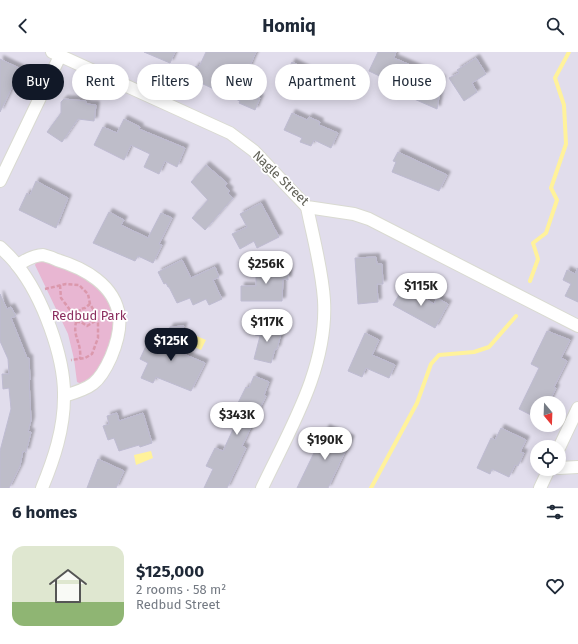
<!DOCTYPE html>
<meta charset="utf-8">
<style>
:root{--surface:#fff;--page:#f6f6f7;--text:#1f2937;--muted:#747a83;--accent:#111827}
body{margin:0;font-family:"Fira Sans",sans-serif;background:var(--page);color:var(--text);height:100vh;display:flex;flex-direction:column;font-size:15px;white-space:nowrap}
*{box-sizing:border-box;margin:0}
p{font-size:13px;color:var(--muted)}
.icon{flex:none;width:22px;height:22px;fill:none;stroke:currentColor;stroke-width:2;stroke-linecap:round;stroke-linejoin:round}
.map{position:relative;height:436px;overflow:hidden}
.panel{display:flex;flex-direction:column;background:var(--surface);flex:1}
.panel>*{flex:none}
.guide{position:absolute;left:12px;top:12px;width:554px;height:36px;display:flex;gap:8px}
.needle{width:26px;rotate:161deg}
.fabs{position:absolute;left:530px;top:344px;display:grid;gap:8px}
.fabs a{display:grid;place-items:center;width:36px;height:36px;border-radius:50%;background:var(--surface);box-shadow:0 2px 10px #0003;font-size:20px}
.price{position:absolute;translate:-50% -34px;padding:0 9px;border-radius:14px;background:#fff;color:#222;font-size:13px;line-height:26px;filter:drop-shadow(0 1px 2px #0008)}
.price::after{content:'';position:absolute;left:50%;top:24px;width:12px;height:9px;margin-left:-6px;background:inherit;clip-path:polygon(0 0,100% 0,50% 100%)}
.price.on{background:var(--accent);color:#fff}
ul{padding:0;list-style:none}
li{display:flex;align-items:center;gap:12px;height:100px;padding:0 12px}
li span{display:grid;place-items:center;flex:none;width:112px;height:80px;border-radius:12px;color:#555}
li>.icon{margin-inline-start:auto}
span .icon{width:48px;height:48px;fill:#fffc;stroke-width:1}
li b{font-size:17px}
h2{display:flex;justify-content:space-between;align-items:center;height:48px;padding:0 12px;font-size:17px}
.tag{padding:0 14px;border-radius:18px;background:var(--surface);box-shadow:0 2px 10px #0003;font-size:14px;line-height:36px}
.tag.on{background:var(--accent);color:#fff}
header{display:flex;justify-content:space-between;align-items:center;height:52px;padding:0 12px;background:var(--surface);font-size:18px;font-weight:700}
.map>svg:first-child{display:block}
.green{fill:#e8b6d2}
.water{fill:#fff29b}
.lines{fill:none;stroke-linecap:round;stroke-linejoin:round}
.stream{stroke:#fff29b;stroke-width:4}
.building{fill:#bebdc9;stroke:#bebbd1;filter:url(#shadow)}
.minor-casing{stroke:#d9dad1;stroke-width:14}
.path{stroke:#db98ac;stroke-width:2.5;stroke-dasharray:4 2;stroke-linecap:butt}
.minor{stroke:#fff;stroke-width:12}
.labels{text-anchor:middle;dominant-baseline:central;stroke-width:3.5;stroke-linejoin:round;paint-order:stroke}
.street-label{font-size:13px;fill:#616157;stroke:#fff}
.park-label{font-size:13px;fill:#8a2c5d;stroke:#fff}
</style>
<header><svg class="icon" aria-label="back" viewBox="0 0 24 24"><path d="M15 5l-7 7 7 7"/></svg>Homiq<svg class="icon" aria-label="search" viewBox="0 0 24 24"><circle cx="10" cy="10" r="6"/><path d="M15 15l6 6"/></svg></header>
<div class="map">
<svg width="578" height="436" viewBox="0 0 578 436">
<defs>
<filter id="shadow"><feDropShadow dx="3.5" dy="-3.5" stdDeviation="1" flood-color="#0004"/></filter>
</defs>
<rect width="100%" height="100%" fill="#e1ddec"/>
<!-- green -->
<path class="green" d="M43,206L93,229L116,255C115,263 116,272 114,280C112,296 97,324 84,333L77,330L74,307L68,282L35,213L37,208Z"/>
<!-- water -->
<g class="water">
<path d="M185,279L206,288L201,298L181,289Z"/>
<path d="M151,399L153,406L136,413L134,403Z"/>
</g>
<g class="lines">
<!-- stream -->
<g class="stream">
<path d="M530,229L538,207L533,191L546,181L557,148L551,136L566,92L564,53L555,26L569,0"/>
<path d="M371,436L417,351L431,312L439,303L474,300L489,295L516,264"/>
</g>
</g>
<!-- building -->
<g class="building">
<path d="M144,0H175L170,11Z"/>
<path d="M206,0H256L246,22L235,17L229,32L260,46L255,58L239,51L240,49L190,26L196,14L199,15Z"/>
<path d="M378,0H396L394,6L422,18L420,23L442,27L437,57L389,36L392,30L369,19Z"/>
<path d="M476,6L486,22L472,31L477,40L464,49L449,26L459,21L457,18Z"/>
<path d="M0,7L21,17L0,60Z"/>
<path d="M292,10L306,17L294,41L280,35Z"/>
<path d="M64,47L86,49V52L96,53L94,69L78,67L62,90L47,80L61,61V50Z"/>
<path d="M292,61L307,68L309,65L320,70L319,73L338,81L331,96L314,88L311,94L300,90L302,86L284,78Z"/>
<path d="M124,67L140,75L139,77L185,96L177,115L165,109L159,122L144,115L150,102L131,93L124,108L94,93L103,75L117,81Z"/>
<path d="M398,100L447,123L439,139L392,120L396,110L393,109Z"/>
<path d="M206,113L227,131L225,134L230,139L228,141L233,146L205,178L192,166L208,148L191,130Z"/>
<path d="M36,129L68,146L56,176L19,158L27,141L30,143Z"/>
<path d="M261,151L279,185L257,196L254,189L240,197L232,182L247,175L240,162Z"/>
<path d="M109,160L124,168L121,173L148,186L161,161L172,166L159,192L162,193L153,211L138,204L135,209L93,191Z"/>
<path d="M376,205L377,212H382L383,232H377L378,250L358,252L355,206Z"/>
<path d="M182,208L191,226L215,215L219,225L213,228L222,247L209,253L206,247L193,253L190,246L177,251L169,235H168L166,231L164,232L158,220Z"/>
<path d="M256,214L288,215V228L283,227L282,249H241V234H256Z"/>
<path d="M578,216V250L565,244L571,232L563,228L567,218L575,222Z"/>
<path d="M402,238L409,241L411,238L434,252L437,246L448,252L435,276L393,253Z"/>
<path d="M0,242L7,257L11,255L16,264L11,266L27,306H29L30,328H29L31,368L28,380H31L26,400L23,399L20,414L9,436H0V399L11,357L9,336L3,337L2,322H9L8,307L0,289Z"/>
<path d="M257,272L282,278L277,297H275L271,311L254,307L260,284L255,283Z"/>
<path d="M184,274L174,298L205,311L191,339L156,325L153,331L141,326L148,311L140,307L147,292L154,296L158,288L163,290L170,275Z"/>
<path d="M547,279L570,288L561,306L567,309L554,335L556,336L549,351H537V366L519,357L539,316L531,312Z"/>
<path d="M365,281L379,288L372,303L395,313L389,326L366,316L362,325L348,319Z"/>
<path d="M254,324L269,330L264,343L266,344L242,394L246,396L227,436H204L213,417L206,414L215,396L223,399L236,371L233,370L241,352L238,351L246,335L249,336Z"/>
<path d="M117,361L119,369L143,361L152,391L140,395L139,393L119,399L114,386L108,388L103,374L109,372L107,364Z"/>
<path d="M326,376L351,387L328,436H297Z"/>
<path d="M501,376L526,388L520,400L524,401L518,414L515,413L509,425L492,417L490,422L477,416L491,386L495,388Z"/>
<path d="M98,407L124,419L116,436H87Z"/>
</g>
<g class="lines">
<!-- minor casing -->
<g class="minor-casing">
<g id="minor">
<path d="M52,0L230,81L254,99L307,155L354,162L369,167L578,274"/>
<path d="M0,129L60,4"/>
<path d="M0,195C6,201 12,206 17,213C42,244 65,305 64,345C64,377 54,407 42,436"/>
<path d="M17,213C25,209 33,203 43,203C47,204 53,206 57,208C84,216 115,233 119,264C121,278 116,293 111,305C99,332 91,336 64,344"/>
<path d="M559,396L578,356"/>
<path d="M559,416L578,415"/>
<path d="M262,436C290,377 328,315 324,248C322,217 313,185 307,155"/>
<path d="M540,436L549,417"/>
</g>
</g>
<!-- path -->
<g class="path">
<path d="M60,233L61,246L77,267C71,284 82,289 80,307"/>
<path d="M45,237L66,232L79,233L88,242L90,252L96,262L98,271V286L92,302L85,306L71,308"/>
<path d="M77,267L106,258"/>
<path d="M78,267L80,257L85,256L90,252"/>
<path d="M76,270H81L87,274L97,268"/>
</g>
<!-- minor -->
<use href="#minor" class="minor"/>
</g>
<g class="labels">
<!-- street labels -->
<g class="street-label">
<text transform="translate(281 126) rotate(44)">Nagle Street</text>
</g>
<!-- park labels -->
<g class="park-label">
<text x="89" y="263">Redbud Park</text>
</g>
</g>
</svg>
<div class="fabs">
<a><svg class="needle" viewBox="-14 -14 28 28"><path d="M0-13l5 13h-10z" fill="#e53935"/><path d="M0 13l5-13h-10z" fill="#747a83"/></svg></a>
<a><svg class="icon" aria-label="locate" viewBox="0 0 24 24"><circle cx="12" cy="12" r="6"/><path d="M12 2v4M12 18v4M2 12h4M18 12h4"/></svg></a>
</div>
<b class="price" style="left:266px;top:233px">$256K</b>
<b class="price" style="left:421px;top:255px">$115K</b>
<b class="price" style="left:267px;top:291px">$117K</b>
<b class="price on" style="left:171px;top:310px">$125K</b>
<b class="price" style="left:237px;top:384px">$343K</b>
<b class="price" style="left:325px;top:409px">$190K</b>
<div class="guide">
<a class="tag on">Buy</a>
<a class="tag">Rent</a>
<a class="tag">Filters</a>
<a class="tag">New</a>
<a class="tag">Apartment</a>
<a class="tag">House</a>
</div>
</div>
<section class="panel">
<h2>6 homes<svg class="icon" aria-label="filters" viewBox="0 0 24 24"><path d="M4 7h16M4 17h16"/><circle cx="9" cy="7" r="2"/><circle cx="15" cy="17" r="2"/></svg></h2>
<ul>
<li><span style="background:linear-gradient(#dfe7d0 70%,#8fb573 0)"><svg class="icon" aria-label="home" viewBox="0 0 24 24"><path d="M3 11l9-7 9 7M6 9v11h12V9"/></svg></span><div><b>$125,000</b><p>2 rooms · 58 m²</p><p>Redbud Street</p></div><svg class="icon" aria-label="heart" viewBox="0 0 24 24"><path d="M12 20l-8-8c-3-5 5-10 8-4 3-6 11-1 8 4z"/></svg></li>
</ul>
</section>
